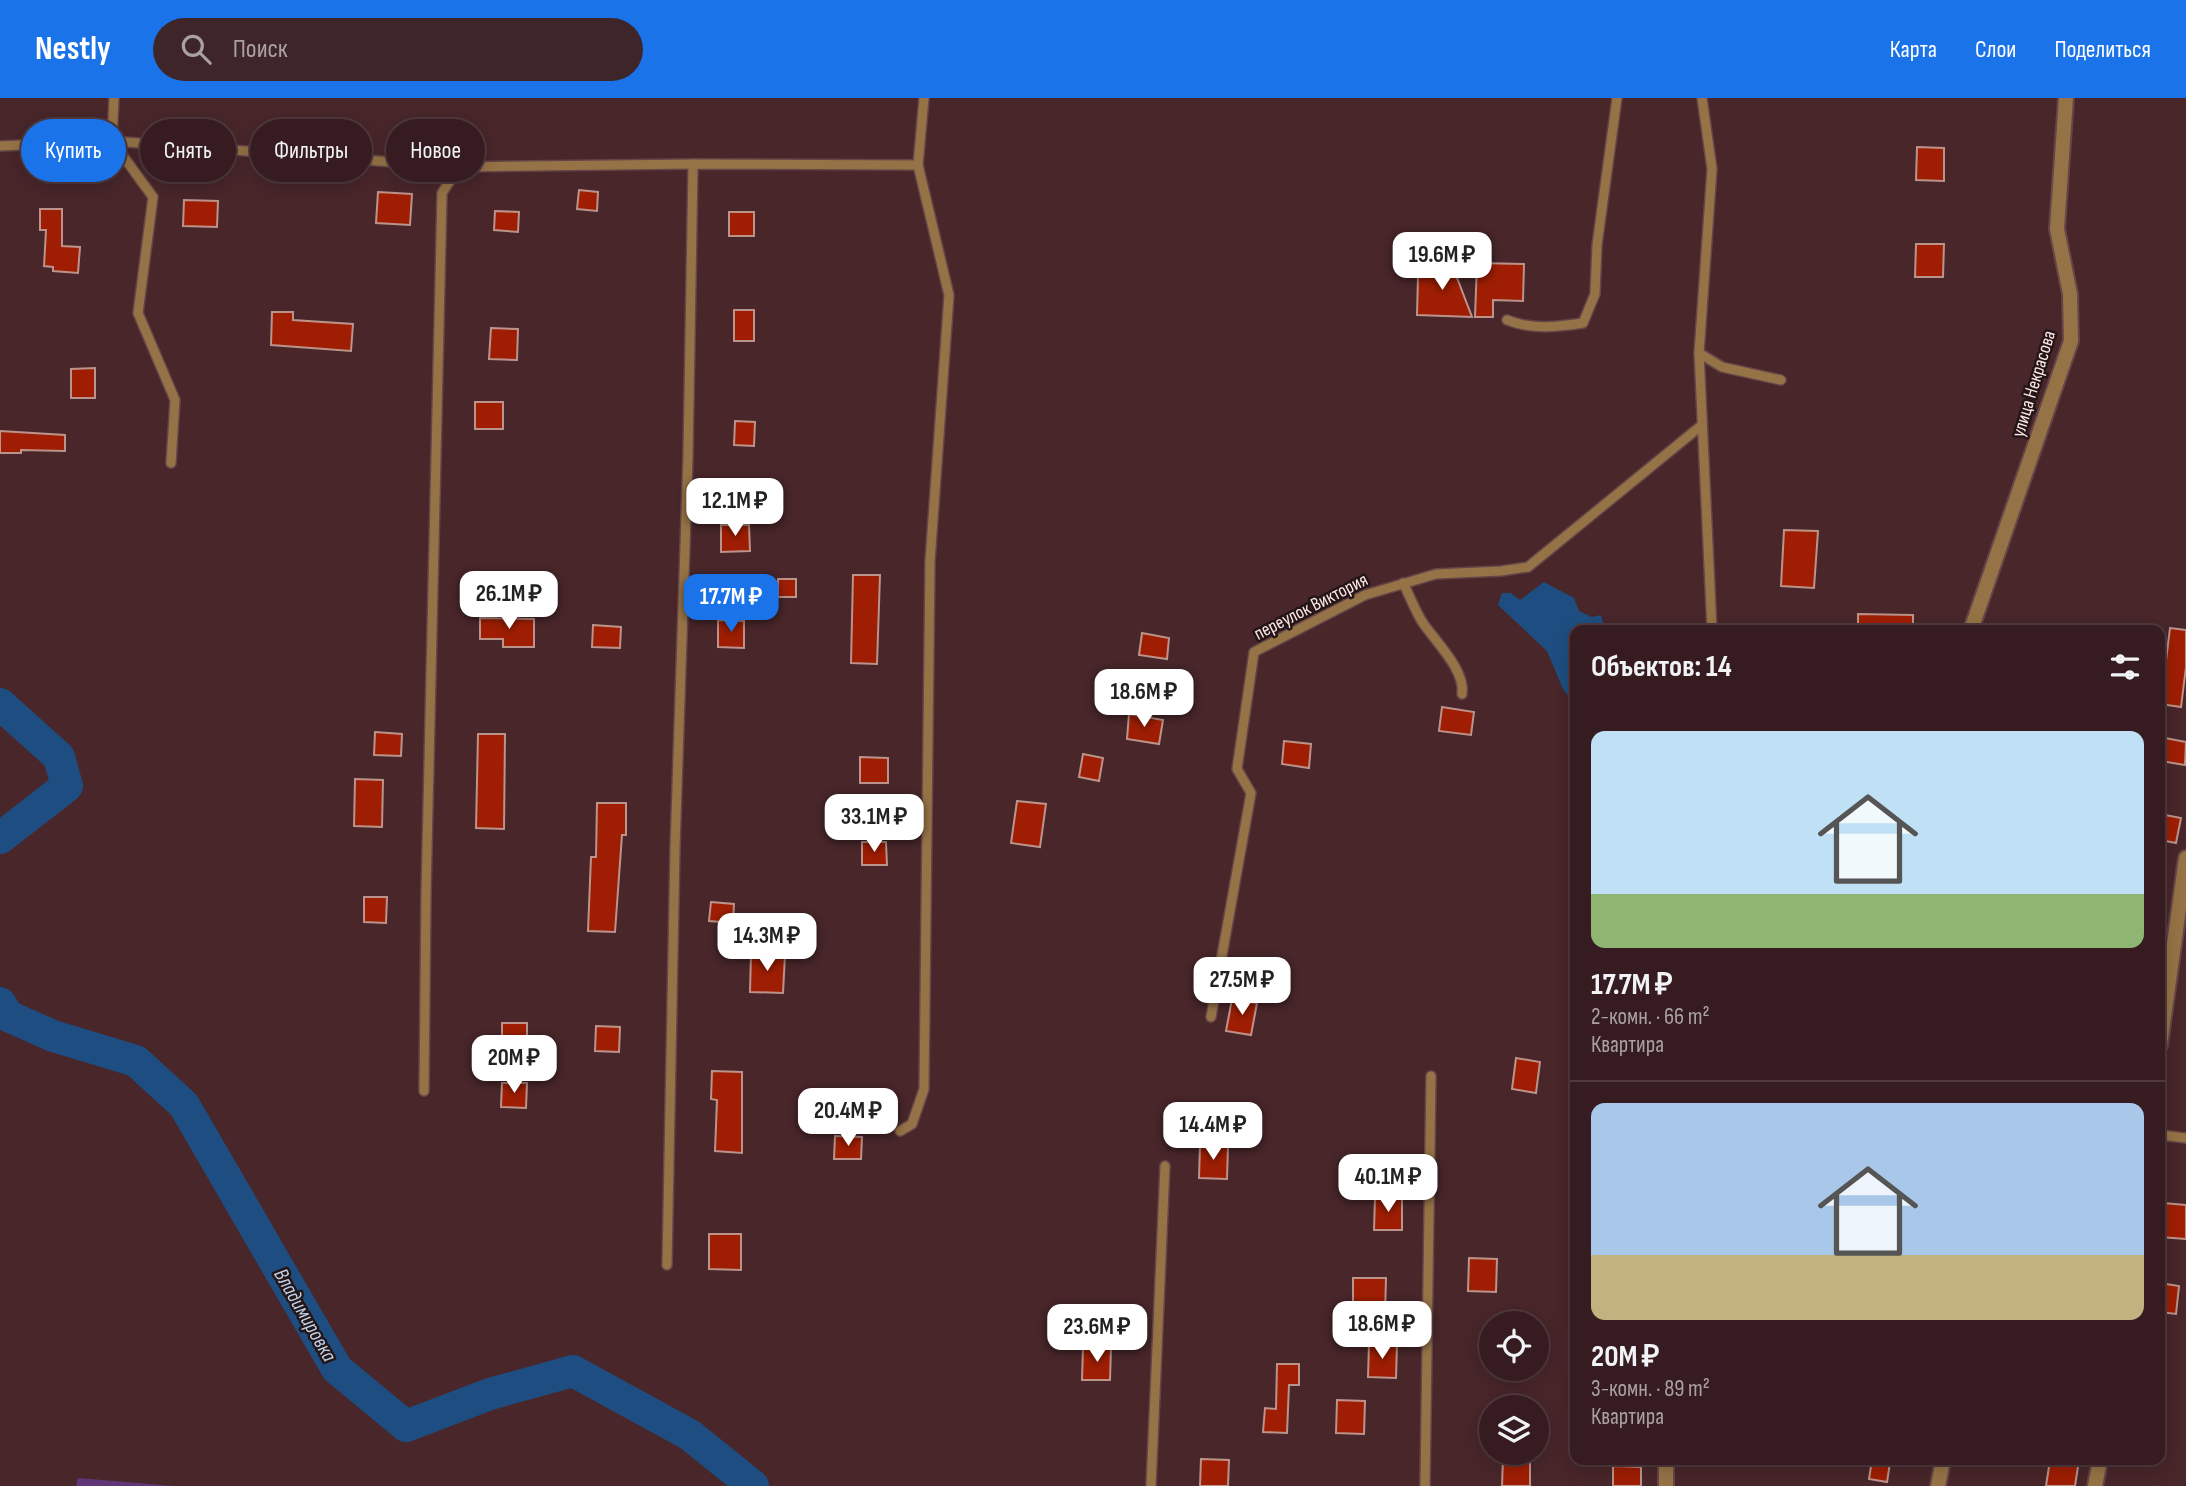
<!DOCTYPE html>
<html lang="ru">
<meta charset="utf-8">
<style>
:root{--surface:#361c20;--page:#3d2529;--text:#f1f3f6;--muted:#aaa1a5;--line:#503a3e;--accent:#1a73e8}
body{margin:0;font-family:"Sofia Sans Condensed",sans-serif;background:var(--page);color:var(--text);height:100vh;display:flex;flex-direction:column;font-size:26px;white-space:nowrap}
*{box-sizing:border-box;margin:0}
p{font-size:23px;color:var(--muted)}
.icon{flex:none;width:38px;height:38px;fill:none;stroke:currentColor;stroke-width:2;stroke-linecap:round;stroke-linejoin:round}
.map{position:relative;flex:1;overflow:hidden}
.drawer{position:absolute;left:1570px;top:527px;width:595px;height:840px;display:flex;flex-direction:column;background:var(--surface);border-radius:14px;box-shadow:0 4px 18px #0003,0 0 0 2px var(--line)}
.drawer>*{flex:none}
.hud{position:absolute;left:21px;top:21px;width:665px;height:63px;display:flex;gap:14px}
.controls{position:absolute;left:1479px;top:1213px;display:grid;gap:14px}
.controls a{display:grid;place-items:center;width:70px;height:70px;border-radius:50%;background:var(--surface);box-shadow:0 4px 18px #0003,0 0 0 2px var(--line);font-size:35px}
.price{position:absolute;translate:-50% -60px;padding:0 16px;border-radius:14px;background:#fff;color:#222;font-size:23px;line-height:46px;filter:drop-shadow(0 2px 4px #0008)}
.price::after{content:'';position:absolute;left:50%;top:42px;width:21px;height:16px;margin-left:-10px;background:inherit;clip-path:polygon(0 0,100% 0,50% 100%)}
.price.selected{background:var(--accent);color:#fff}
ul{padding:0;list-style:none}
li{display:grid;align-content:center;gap:14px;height:371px;padding:0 21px}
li+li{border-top:2px solid var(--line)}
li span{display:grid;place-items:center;height:217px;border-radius:14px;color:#555}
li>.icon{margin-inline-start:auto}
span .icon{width:126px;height:126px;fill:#fffc;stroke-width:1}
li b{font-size:30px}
h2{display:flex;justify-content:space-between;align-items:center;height:84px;padding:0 21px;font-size:30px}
.chip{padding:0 24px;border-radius:32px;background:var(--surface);box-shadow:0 4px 18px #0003,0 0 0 2px var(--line);font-size:24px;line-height:63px}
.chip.selected{background:var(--accent);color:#fff}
header{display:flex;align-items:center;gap:42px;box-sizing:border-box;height:98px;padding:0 35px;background:var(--accent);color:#fff}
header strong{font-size:33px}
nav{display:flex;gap:38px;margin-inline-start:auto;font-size:24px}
.search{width:490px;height:63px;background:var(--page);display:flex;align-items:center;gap:18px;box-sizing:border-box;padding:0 24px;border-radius:38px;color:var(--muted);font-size:26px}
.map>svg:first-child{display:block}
.green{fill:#613678}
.water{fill:#1e4e81}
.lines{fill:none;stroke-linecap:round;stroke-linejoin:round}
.river{stroke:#1e4e81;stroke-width:32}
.building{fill:#9f1e03;stroke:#bc938a;stroke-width:2}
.lane-casing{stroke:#654548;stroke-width:12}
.street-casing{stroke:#654548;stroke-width:18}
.lane{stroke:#967346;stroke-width:9}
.street{stroke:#967346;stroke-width:14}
.labels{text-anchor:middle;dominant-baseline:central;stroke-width:5;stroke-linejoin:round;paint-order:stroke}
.street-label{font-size:19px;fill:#fde5e7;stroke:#241516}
.water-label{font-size:21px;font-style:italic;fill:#bed2e9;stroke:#241516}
</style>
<header>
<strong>Nestly</strong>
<div class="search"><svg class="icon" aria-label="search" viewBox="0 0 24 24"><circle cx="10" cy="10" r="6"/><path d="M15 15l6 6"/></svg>Поиск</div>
<nav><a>Карта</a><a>Слои</a><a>Поделиться</a></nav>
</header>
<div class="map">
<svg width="2186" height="1388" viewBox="0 0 2186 1388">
<rect width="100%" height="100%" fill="#48262a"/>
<!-- green -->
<path class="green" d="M78,1380L174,1388H76Z"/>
<!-- water -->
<path class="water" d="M1544,484L1574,500L1579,513L1592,519L1601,517L1605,532H1575V606L1563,591L1547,553L1498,507L1502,495H1511L1520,502Z"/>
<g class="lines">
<!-- river -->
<g class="river">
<path d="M0,606L59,659L67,688L0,740"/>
<path d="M0,905L8,918L53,938L136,963L184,1007L337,1271L406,1328L490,1296L573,1273L690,1337L753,1388"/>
</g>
</g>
<!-- building -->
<g class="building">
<path d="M1917,49L1944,50V83L1916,82Z"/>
<path d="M579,92L598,94L597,113L577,111Z"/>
<path d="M378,94L412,96L410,127L376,125Z"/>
<path d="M184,102L218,103L217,129L183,128Z"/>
<path d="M40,111H62V148L80,149L78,175L53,173V169L44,168L46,132H40Z"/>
<path d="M495,113L519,114L518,134L494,132Z"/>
<rect x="729" y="114" width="25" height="24"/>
<path d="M1916,146H1944L1943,179H1915Z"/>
<path d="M1442,156L1449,159L1472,219L1417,217L1418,178L1438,179L1433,165L1435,158Z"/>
<path d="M1477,165L1524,166L1523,203L1493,202V219H1475Z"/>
<rect x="734" y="212" width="20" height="31"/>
<path d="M272,214H293V222L353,226L351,253L271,247Z"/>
<path d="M491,230L518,231L517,262L489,261Z"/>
<path d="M95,270V300H71V271Z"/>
<rect x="475" y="304" width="28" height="27"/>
<path d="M735,323L755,324L754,348L734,347Z"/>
<path d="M0,333L65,337V353L21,352V355H0Z"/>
<path d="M721,427H749L750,453L721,454Z"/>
<path d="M1784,432L1818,433L1814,490L1781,488Z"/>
<path d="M853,477H880L877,566L851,565Z"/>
<rect x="778" y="481" width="18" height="18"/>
<path d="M1858,516L1913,517V532H1858Z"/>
<path d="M480,520L534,521V549H503V541H480Z"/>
<path d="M718,522L744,523V550L718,549Z"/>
<path d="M593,527L621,529L620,550L592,549Z"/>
<path d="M2170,530L2186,532V569L2181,609L2160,606V579H2164Z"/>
<path d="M1142,535L1169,540L1167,561L1139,557Z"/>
<path d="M1442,609L1474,614L1471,637L1439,633Z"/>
<path d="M1129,616L1163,622L1159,646L1127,641Z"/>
<path d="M375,634L402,636L401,658L374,657Z"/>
<path d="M478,636H505L504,731L476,730Z"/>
<path d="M2165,640L2186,644L2185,667L2161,663Z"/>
<path d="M1284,643L1311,646L1309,670L1282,666Z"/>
<path d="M1083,656L1103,660L1099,683L1079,679Z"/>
<path d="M860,659L888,660V685H860Z"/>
<path d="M355,681L383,682L382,729L354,728Z"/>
<path d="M1017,703L1046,706L1040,749L1011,745Z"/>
<path d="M597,705H626V737H622L615,834L588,833L591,759H596Z"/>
<path d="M2160,716L2181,720L2176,745L2160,742Z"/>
<path d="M862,744H886L887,767H862Z"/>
<path d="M364,799H387L386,825L364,824Z"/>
<path d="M711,804L734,806L733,825L709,823Z"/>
<path d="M751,856L785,857L783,895L750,894Z"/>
<path d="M1232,901L1257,905L1251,937L1226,933Z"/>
<path d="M502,925H527V950L502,949Z"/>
<path d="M596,928L620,929L619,954L595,953Z"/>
<path d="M1516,960L1540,964L1536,995L1512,991Z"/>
<path d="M712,973L742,974V1055L715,1053L717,1002L711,1001Z"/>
<path d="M502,985H527L526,1010L501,1009Z"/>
<path d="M835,1038L862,1039L861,1061H834Z"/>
<path d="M1200,1047L1228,1048L1227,1081L1199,1080Z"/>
<path d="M1375,1099L1402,1100V1132H1374Z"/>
<path d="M2163,1105L2186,1107V1141L2160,1139Z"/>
<path d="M709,1136H741V1172L709,1171Z"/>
<path d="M1469,1160L1497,1161L1496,1194L1468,1193Z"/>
<path d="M1353,1180H1386L1385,1218H1353Z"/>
<path d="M2160,1185L2179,1188L2176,1216L2160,1214Z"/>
<path d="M1369,1246L1397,1247L1396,1280L1368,1279Z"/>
<path d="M1083,1249H1111L1110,1282H1082Z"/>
<path d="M1277,1266H1299V1287H1289L1287,1335L1263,1334L1265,1310L1276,1311Z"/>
<path d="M1337,1302L1365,1303L1364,1336L1336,1335Z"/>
<path d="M1503,1360H1530V1388H1502Z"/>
<path d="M1201,1361L1229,1362L1228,1388H1200Z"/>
<path d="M1872,1362L1890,1365L1887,1384L1869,1381Z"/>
<path d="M2050,1362H2079L2075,1388H2046Z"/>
<path d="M1613,1368L1641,1369V1388H1613Z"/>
</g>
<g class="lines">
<!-- lane casing -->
<g class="lane-casing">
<g id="lane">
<path d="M114,0L112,43L153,99L138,215L175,302L171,365"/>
<path d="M1702,0L1712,71L1699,255L1712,532"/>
<path d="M0,48L112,43L459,69"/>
<path d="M1507,222C1532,232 1557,229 1583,225L1595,196L1597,147L1617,0"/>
<path d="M1699,255L1722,269L1781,282"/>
<path d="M1403,485C1410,498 1415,513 1423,525C1436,544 1466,573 1462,596"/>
<path d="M1211,919L1251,695L1237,671L1254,554L1365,497L1436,476L1501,473L1528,469L1702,327"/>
<path d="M424,993L426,796L442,95L459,69L693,66"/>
<path d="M900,1033L912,1026L924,991L930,463L949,197L918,67L924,0"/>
<path d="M2160,1037L2186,1040"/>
<path d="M667,1167L675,750L688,358L693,66L918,67"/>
<path d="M1151,1388L1165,1068"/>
<path d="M1425,1388L1431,978"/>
</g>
</g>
<!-- street casing -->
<g class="street-casing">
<g id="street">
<path d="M1971,532L2071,243L2070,196L2057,131L2066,0"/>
<path d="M2160,947L2186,760"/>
<path d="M1666,1388V1362"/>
<path d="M1938,1388L1943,1362"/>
<path d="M2095,1388L2100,1362"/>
</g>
</g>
<!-- lane -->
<use href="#lane" class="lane"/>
<!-- street -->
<use href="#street" class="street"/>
</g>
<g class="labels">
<!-- street labels -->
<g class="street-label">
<text transform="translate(2034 286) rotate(-73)">улица Некрасова</text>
<text transform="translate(1311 509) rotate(-27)">переулок Виктория</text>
</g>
<!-- water labels -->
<g class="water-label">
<text transform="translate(305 1217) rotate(60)">Владимировка</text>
</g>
</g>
</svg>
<div class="controls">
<a><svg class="icon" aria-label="locate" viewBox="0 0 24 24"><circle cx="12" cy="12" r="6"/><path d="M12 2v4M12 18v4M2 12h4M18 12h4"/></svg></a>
<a><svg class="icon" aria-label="layers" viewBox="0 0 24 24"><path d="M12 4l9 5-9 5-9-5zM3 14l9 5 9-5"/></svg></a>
</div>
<b class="price" style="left:1442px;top:194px">19.6M ₽</b>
<b class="price" style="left:735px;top:440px">12.1M ₽</b>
<b class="price" style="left:509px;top:533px">26.1M ₽</b>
<b class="price selected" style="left:731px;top:536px">17.7M ₽</b>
<b class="price" style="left:1144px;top:631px">18.6M ₽</b>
<b class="price" style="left:874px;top:756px">33.1M ₽</b>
<b class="price" style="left:767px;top:875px">14.3M ₽</b>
<b class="price" style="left:1242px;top:919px">27.5M ₽</b>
<b class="price" style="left:514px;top:997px">20M ₽</b>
<b class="price" style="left:848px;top:1050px">20.4M ₽</b>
<b class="price" style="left:1213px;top:1064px">14.4M ₽</b>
<b class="price" style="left:1388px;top:1116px">40.1M ₽</b>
<b class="price" style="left:1382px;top:1263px">18.6M ₽</b>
<b class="price" style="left:1097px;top:1266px">23.6M ₽</b>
<div class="hud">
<a class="chip selected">Купить</a>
<a class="chip">Снять</a>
<a class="chip">Фильтры</a>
<a class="chip">Новое</a>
</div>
<section class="drawer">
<h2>Объектов: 14<svg class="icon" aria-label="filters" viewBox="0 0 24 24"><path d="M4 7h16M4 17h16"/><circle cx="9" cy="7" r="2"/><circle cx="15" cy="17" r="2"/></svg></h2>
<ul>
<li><span style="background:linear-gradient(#bfe0f5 75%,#8fb573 0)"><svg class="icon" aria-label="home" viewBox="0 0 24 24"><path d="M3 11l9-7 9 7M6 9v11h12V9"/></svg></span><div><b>17.7M ₽</b><p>2-комн. · 66 m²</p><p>Квартира</p></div></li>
<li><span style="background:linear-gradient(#a9c7e8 70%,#c2b280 0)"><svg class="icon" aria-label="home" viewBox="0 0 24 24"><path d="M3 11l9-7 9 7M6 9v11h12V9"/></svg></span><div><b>20M ₽</b><p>3-комн. · 89 m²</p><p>Квартира</p></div></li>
</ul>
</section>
</div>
